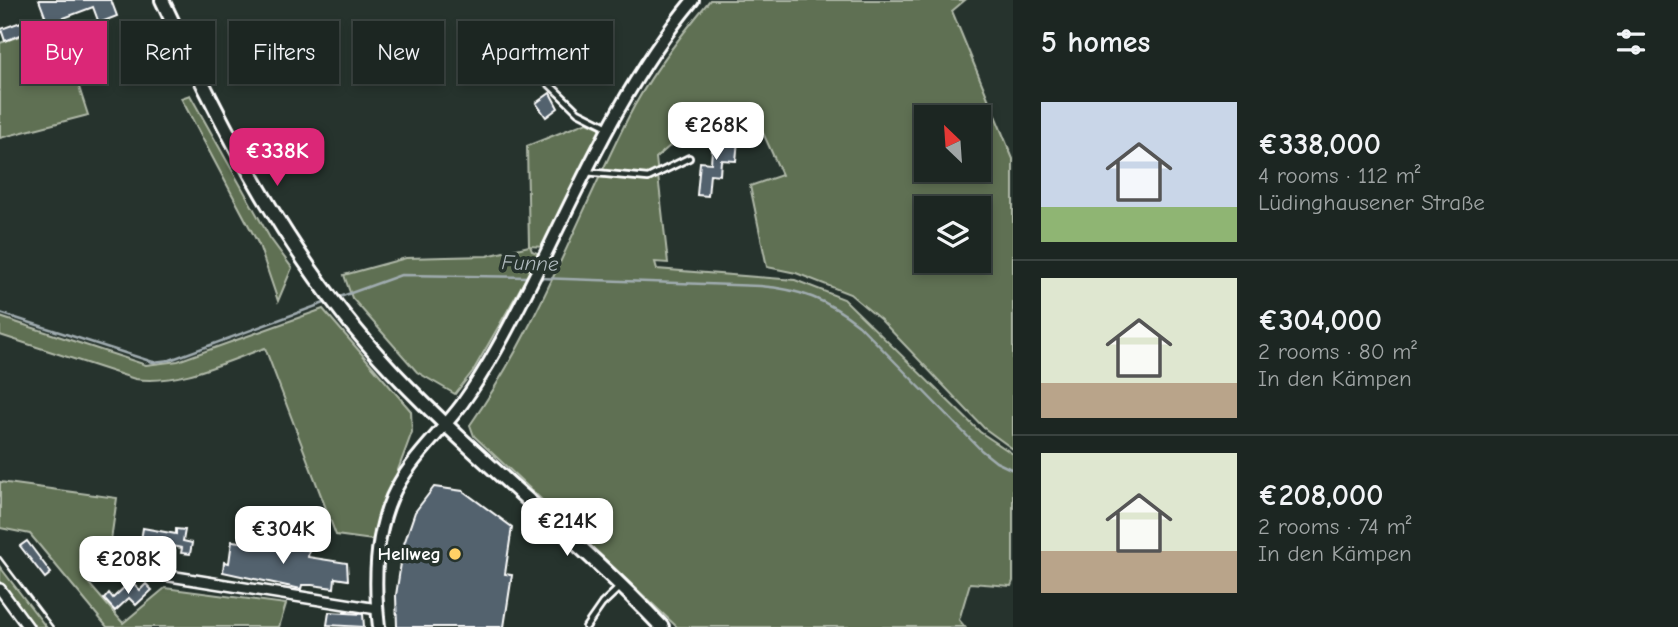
<!DOCTYPE html>
<meta charset="utf-8">
<style>
:root{--surface:#1c2622;--page:#29322f;--text:#f1f3f6;--muted:#a0a5a5;--line:#3a4340;--accent:#db2777}
body{margin:0;font-family:"Comic Neue",sans-serif;background:var(--page);color:var(--text);height:100vh;display:flex;flex-direction:column;font-size:26px;white-space:nowrap}
*{box-sizing:border-box;margin:0}
p{font-size:23px;color:var(--muted)}
.icon{flex:none;width:38px;height:38px;fill:none;stroke:currentColor;stroke-width:2;stroke-linecap:round;stroke-linejoin:round}
.map{position:relative;flex:1;overflow:hidden}
.side{display:flex;flex-direction:column;background:var(--surface);width:665px}
.side>*{flex:none}
.hud{position:absolute;left:21px;top:21px;width:665px;height:63px;display:flex;gap:14px}
.needle{width:46px;rotate:335deg}
.controls{position:absolute;left:914px;top:105px;display:grid;gap:14px}
.controls a{display:grid;place-items:center;width:77px;height:77px;border-radius:0px;background:var(--surface);box-shadow:0 4px 10px #0003,0 0 0 2px var(--line);font-size:35px}
.price{position:absolute;translate:-50% -60px;padding:0 16px;border-radius:14px;background:#fff;color:#222;font-size:23px;line-height:46px;filter:drop-shadow(0 2px 4px #0008)}
.price::after{content:'';position:absolute;left:50%;top:42px;width:21px;height:16px;margin-left:-10px;background:inherit;clip-path:polygon(0 0,100% 0,50% 100%)}
.price.current{background:var(--accent);color:#fff}
ul{padding:0;list-style:none}
li{display:flex;align-items:center;gap:21px;height:175px;padding:0 28px}
li+li{border-top:2px solid var(--line)}
li span{display:grid;place-items:center;flex:none;width:196px;height:140px;border-radius:0px;color:#555}
li>.icon{margin-inline-start:auto}
span .icon{width:84px;height:84px;fill:#fffc;stroke-width:1}
li b{font-size:30px}
h2{display:flex;justify-content:space-between;align-items:center;height:84px;padding:0 28px;font-size:30px}
.chip{padding:0 24px;border-radius:0px;background:var(--surface);box-shadow:0 4px 10px #0003,0 0 0 2px var(--line);font-size:24px;line-height:63px}
.chip.current{background:var(--accent);color:#fff}
main{display:flex;flex:1;min-height:0}
.map>svg:first-child{display:block}
.green{fill:#5f7052;stroke:#afb8a8;stroke-width:2;fill-rule:evenodd}
.lines{fill:none;stroke-linecap:round;stroke-linejoin:round}
.stream{stroke:#a0acb0;stroke-width:2.5}
.building{fill:#52626e;stroke:#fff;stroke-width:2}
.service-casing{stroke:#fff;stroke-width:10}
.minor-casing{stroke:#fff;stroke-width:14}
.tertiary-casing{stroke:#fff;stroke-width:16}
.secondary-casing{stroke:#fff;stroke-width:18}
.service{stroke:#26332d;stroke-width:4.5}
.minor{stroke:#26332d;stroke-width:9}
.tertiary{stroke:#26332d;stroke-width:10}
.secondary{stroke:#26332d;stroke-width:12}
.rail{stroke:#fff;stroke-width:2.5}
.poi-dot{fill:#ffd166;stroke:#26332d;stroke-width:2.5}
.labels{text-anchor:middle;dominant-baseline:central;stroke-width:7;stroke-linejoin:round;paint-order:stroke}
.poi-label{font-size:19px;font-weight:bold;fill:#fff;stroke:#26332d;text-anchor:end}
.water-label{font-size:21px;font-style:italic;fill:#b0babe;stroke:#26332d}
</style>
<main>
<div class="map">
<svg width="1013" height="627" viewBox="0 0 1013 627">
<rect width="100%" height="100%" fill="#26332d"/>
<filter id="ink" filterUnits="userSpaceOnUse"><feTurbulence type="fractalNoise" baseFrequency=".0143" numOctaves="2"/><feDisplacementMap in="SourceGraphic" scale="14" xChannelSelector="R" yChannelSelector="G"/><feConvolveMatrix kernelMatrix="1 2 1 2 8 2 1 2 1" color-interpolation-filters="sRGB"/></filter>
<g filter="url(#ink)">
<!-- green -->
<g class="green">
<path d="M710,0H965L952,11L1013,159V449L984,428L881,320L850,294L796,273L767,267L750,186L782,175L750,104L687,131L656,158L668,263L655,262L657,269L795,280L844,299L980,432L1013,454V581L1011,586L970,583L959,620L965,627H677L474,436L470,425C537,330 576,220 628,118C649,76 680,36 710,0ZM926,117H978V170H926ZM926,208H978V261H926Z"/>
<path d="M47,26L55,51L66,47L88,115L0,138V43Z"/>
<path d="M190,95L270,238L292,268L278,301L259,245L181,98Z"/>
<path d="M587,122L603,129L544,247L530,246L532,251L540,254L473,371L455,394L417,372L352,298L344,275L406,258L487,256L529,246L527,146Z"/>
<path d="M323,309L411,411L412,432L372,540L336,535L265,348C224,362 180,385 135,379L0,335V317L146,365L178,361Z"/>
<path d="M0,482L117,498L108,561L85,560L84,578L123,623L165,588L286,604L279,627H107L30,534L0,528Z"/>
<path d="M0,567L46,627H32L0,585Z"/>
</g>
<g class="lines">
<!-- stream -->
<g class="stream">
<path d="M539,278L760,286C799,289 828,300 859,325L981,450L996,462L1013,470"/>
<path d="M337,298L401,275L529,277"/>
<path d="M0,313L153,362L170,360L327,302"/>
</g>
</g>
<!-- building -->
<g class="building">
<path d="M39,0H111L117,16L99,23L93,7L48,24Z"/>
<path d="M21,22L26,33L5,41L1,29Z"/>
<path d="M550,93L558,108L546,117L536,103Z"/>
<path d="M713,138L738,140L736,161L721,160L720,175L710,174L708,196L697,195L700,162L711,163Z"/>
<path d="M434,487L463,491L512,527L505,574L512,575L504,627H397L396,595L404,544L415,512Z"/>
<path d="M143,528L176,534V529L185,530L183,541L192,543L190,554L181,553L182,548L141,540Z"/>
<path d="M27,541L51,573L45,578L20,546Z"/>
<path d="M232,541L309,550L308,557L347,563L348,580L335,578L334,588L312,585H302L301,589L223,572L224,562L229,563Z"/>
<path d="M131,581L140,590L146,584L152,590L136,605L129,598L115,611L104,599L109,593L113,598Z"/>
<path d="M329,612L363,614L364,627L327,625Z"/>
</g>
<g class="lines">
<!-- service casing -->
<g class="service-casing">
<g id="service">
<path d="M544,79L578,112L608,127"/>
<path d="M586,172L648,178L689,158"/>
<path d="M586,627L602,604L621,586"/>
</g>
</g>
<!-- minor casing -->
<g class="minor-casing">
<g id="minor">
<path d="M101,565L377,609"/>
<path d="M0,589L28,627"/>
</g>
</g>
<!-- tertiary casing -->
<g class="tertiary-casing">
<path id="tertiary" d="M379,627C374,584 374,538 392,497C408,461 439,435 462,404C474,387 486,368 496,350C562,233 606,104 693,0"/>
</g>
<!-- secondary casing -->
<g class="secondary-casing">
<path id="secondary" d="M162,0C225,133 291,264 393,372C478,462 577,537 662,627"/>
</g>
<!-- service -->
<use href="#service" class="service"/>
<!-- minor -->
<use href="#minor" class="minor"/>
<!-- tertiary -->
<use href="#tertiary" class="tertiary"/>
<!-- secondary -->
<use href="#secondary" class="secondary"/>
<!-- rail -->
<path class="rail" d="M0,557L53,627"/>
</g>
</g>
<!-- markers -->
<circle class="poi-dot" cx="455" cy="554" r="7"/>
<g class="labels">
<!-- poi labels -->
<g class="poi-label">
<text x="441" y="554">Hellweg</text>
</g>
<!-- water labels -->
<g class="water-label">
<text transform="translate(530 263) rotate(2)">Funne</text>
</g>
</g>
</svg>
<div class="controls">
<a><svg class="needle" viewBox="-14 -14 28 28"><path d="M0-13l5 13h-10z" fill="#e53935"/><path d="M0 13l5-13h-10z" fill="#a0a5a5"/></svg></a>
<a><svg class="icon" aria-label="layers" viewBox="0 0 24 24"><path d="M12 4l9 5-9 5-9-5zM3 14l9 5 9-5"/></svg></a>
</div>
<b class="price" style="left:716px;top:162px">€268K</b>
<b class="price current" style="left:277px;top:188px">€338K</b>
<b class="price" style="left:567px;top:558px">€214K</b>
<b class="price" style="left:283px;top:566px">€304K</b>
<b class="price" style="left:128px;top:596px">€208K</b>
<div class="hud">
<a class="chip current">Buy</a>
<a class="chip">Rent</a>
<a class="chip">Filters</a>
<a class="chip">New</a>
<a class="chip">Apartment</a>
</div>
</div>
<section class="side">
<h2>5 homes<svg class="icon" aria-label="filters" viewBox="0 0 24 24"><path d="M4 7h16M4 17h16"/><circle cx="9" cy="7" r="2"/><circle cx="15" cy="17" r="2"/></svg></h2>
<ul>
<li><span style="background:linear-gradient(#c9d6e8 75%,#8fb573 0)"><svg class="icon" aria-label="home" viewBox="0 0 24 24"><path d="M3 11l9-7 9 7M6 9v11h12V9"/></svg></span><div><b>€338,000</b><p>4 rooms · 112 m²</p><p>Lüdinghausener Straße</p></div></li>
<li><span style="background:linear-gradient(#dfe7d0 75%,#b9a48a 0)"><svg class="icon" aria-label="home" viewBox="0 0 24 24"><path d="M3 11l9-7 9 7M6 9v11h12V9"/></svg></span><div><b>€304,000</b><p>2 rooms · 80 m²</p><p>In den Kämpen</p></div></li>
<li><span style="background:linear-gradient(#dfe7d0 70%,#b9a48a 0)"><svg class="icon" aria-label="home" viewBox="0 0 24 24"><path d="M3 11l9-7 9 7M6 9v11h12V9"/></svg></span><div><b>€208,000</b><p>2 rooms · 74 m²</p><p>In den Kämpen</p></div></li>
</ul>
</section>
</main>
